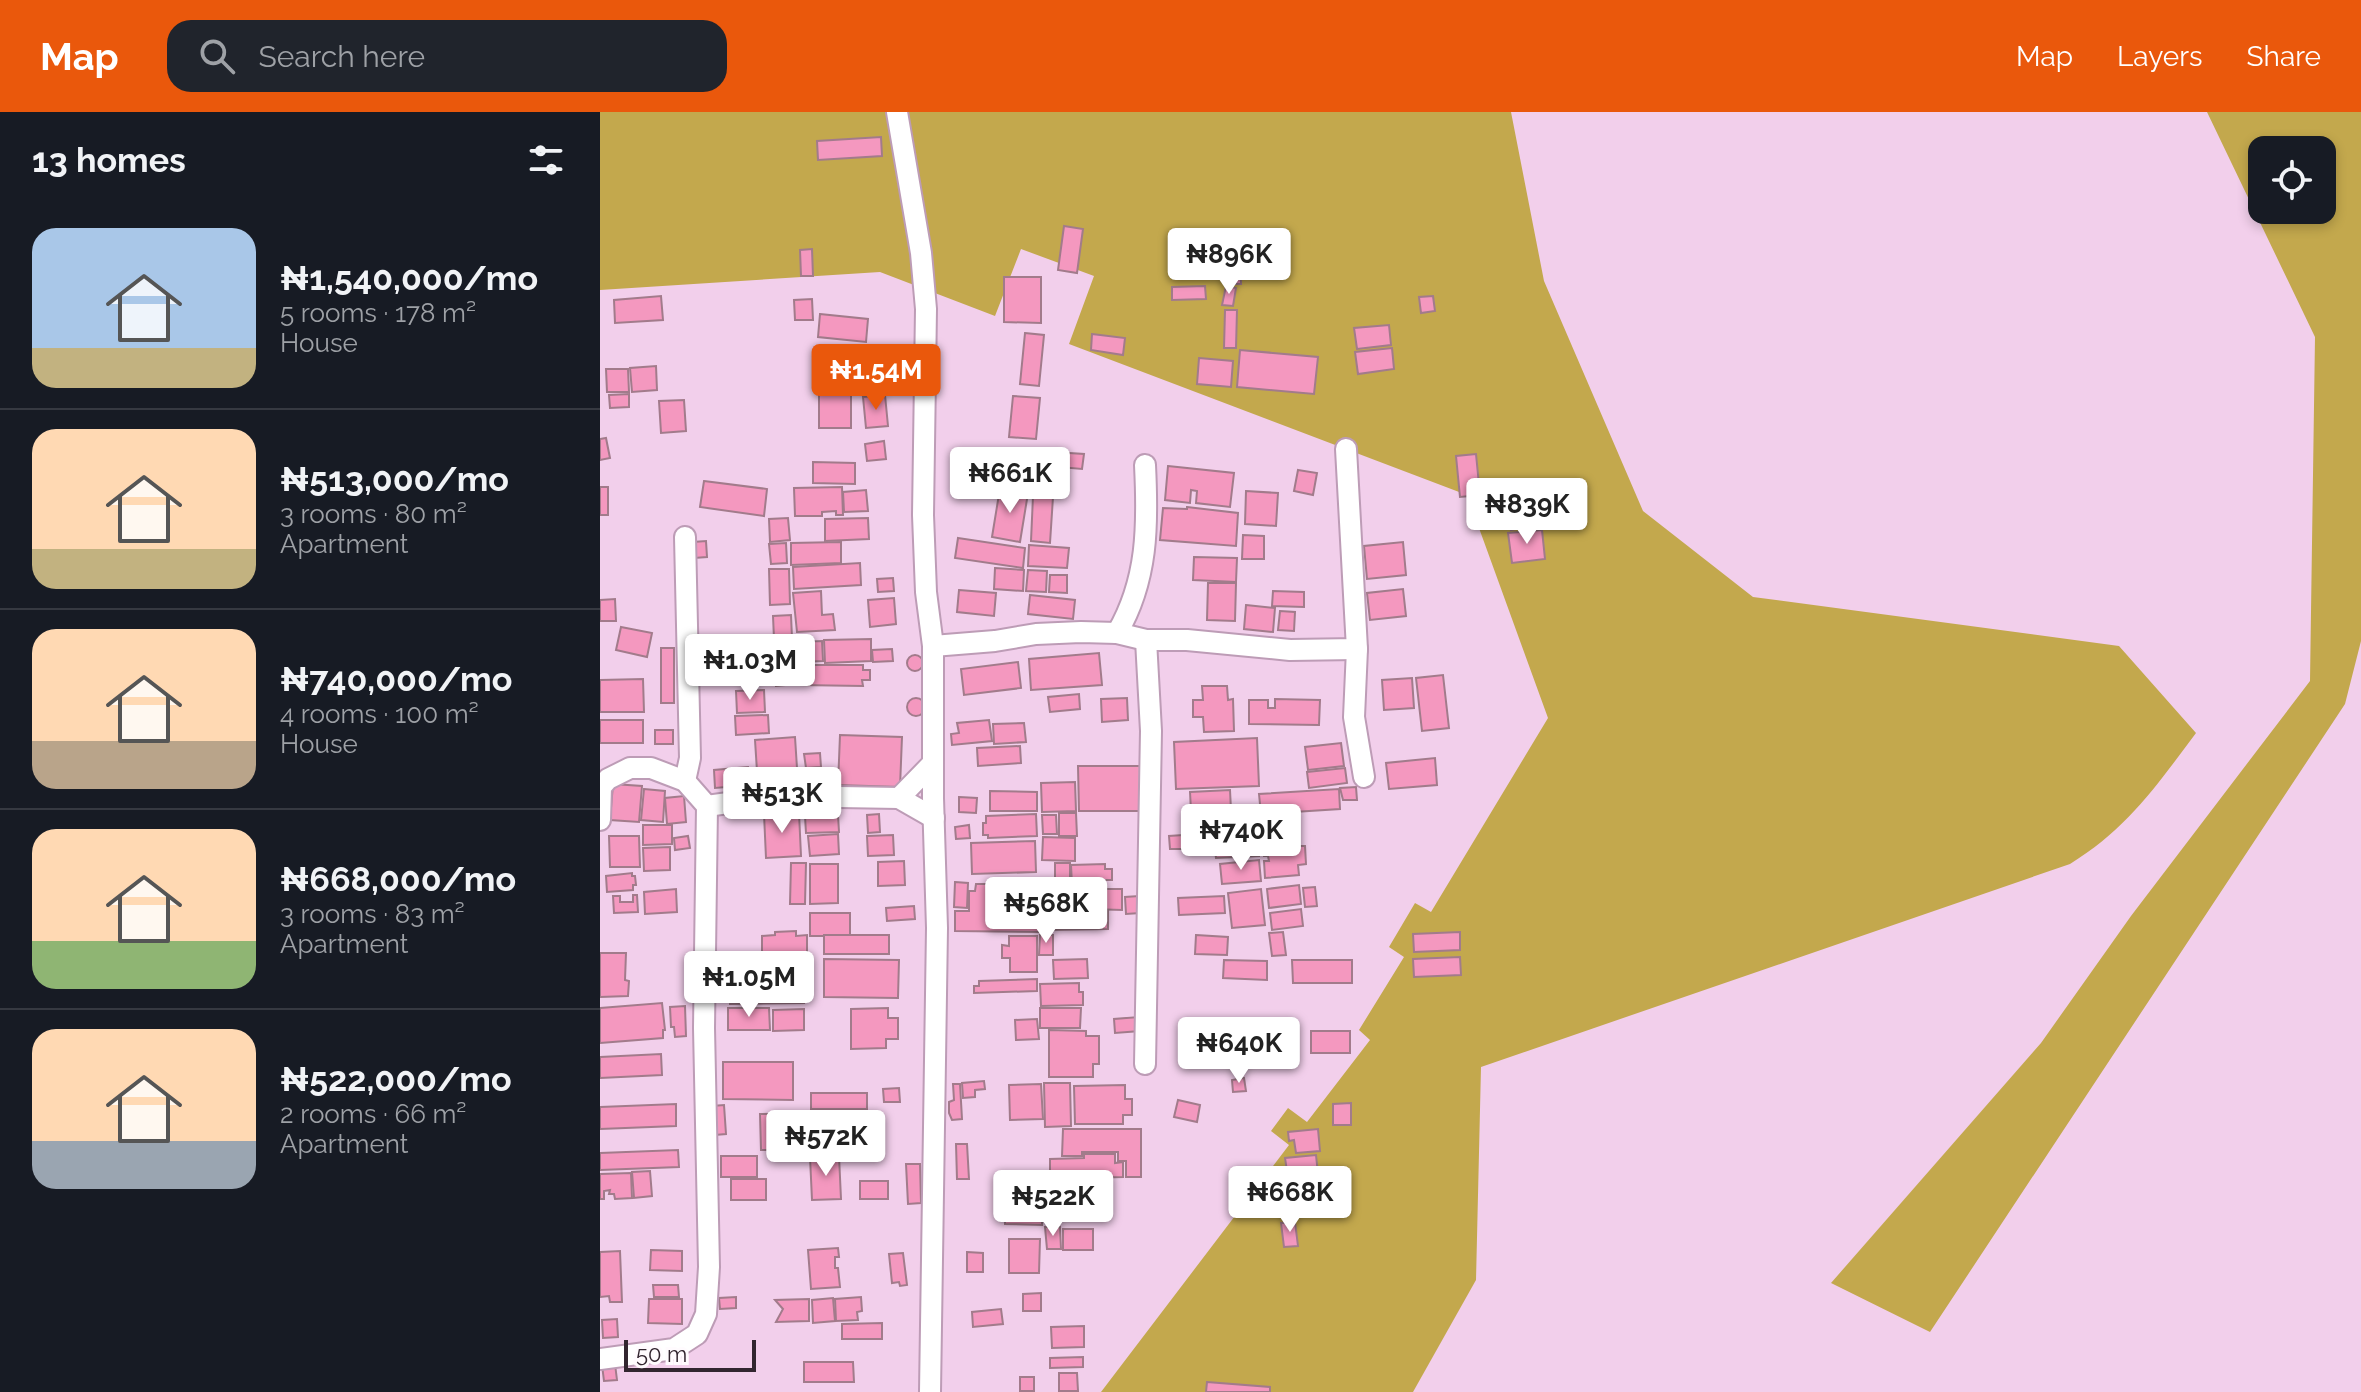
<!DOCTYPE html>
<meta charset="utf-8">
<style>
:root{--surface:#171b24;--page:#20242c;--text:#f1f3f6;--muted:#9ea1a6;--line:#363941;--accent:#ea580c}
body{margin:0;font-family:Raleway,sans-serif;background:var(--page);color:var(--text);height:100vh;display:flex;flex-direction:column;font-size:30px;white-space:nowrap}
*{box-sizing:border-box;margin:0}
p{font-size:26px;color:var(--muted)}
.icon{flex:none;width:44px;height:44px;fill:none;stroke:currentColor;stroke-width:2;stroke-linecap:round;stroke-linejoin:round}
.map{position:relative;flex:1;overflow:hidden}
.side{display:flex;flex-direction:column;background:var(--surface);width:600px}
.side>*{flex:none}
.fabs{position:absolute;left:1648px;top:24px;display:grid;gap:16px}
.fabs a{display:grid;place-items:center;width:88px;height:88px;border-radius:16px;background:var(--surface);box-shadow:0 4px 12px #0003;font-size:40px}
.scale{position:absolute;left:24px;bottom:20px;width:132px;box-sizing:border-box;padding-left:8px;border:4px solid #32252f;border-top:0;font-size:22px;line-height:28px;white-space:nowrap;color:#32252f;-webkit-text-stroke:6px #fffbfe;paint-order:stroke}
.price{position:absolute;translate:-50% -68px;padding:0 18px;border-radius:8px;background:#fff;color:#222;font-size:26px;line-height:52px;filter:drop-shadow(0 2px 4px #0008)}
.price::after{content:'';position:absolute;left:50%;top:48px;width:24px;height:18px;margin-left:-12px;background:inherit;clip-path:polygon(0 0,100% 0,50% 100%)}
.price.active{background:var(--accent);color:#fff}
ul{padding:0;list-style:none}
li{display:flex;align-items:center;gap:24px;height:200px;padding:0 32px}
li+li{border-top:2px solid var(--line)}
li span{display:grid;place-items:center;flex:none;width:224px;height:160px;border-radius:24px;color:#555}
li>.icon{margin-inline-start:auto}
span .icon{width:96px;height:96px;fill:#fffc;stroke-width:1}
li b{font-size:34px}
h2{display:flex;justify-content:space-between;align-items:center;height:96px;padding:0 32px;font-size:34px}
header{display:flex;align-items:center;gap:48px;box-sizing:border-box;height:112px;padding:0 40px;background:var(--accent);color:#fff}
header strong{font-size:38px}
nav{display:flex;gap:44px;margin-inline-start:auto;font-size:28px}
.search{width:560px;height:72px;background:var(--page);display:flex;align-items:center;gap:20px;box-sizing:border-box;padding:0 28px;border-radius:24px;color:var(--muted);font-size:30px}
main{display:flex;flex:1;min-height:0}
.map>svg:first-child{display:block}
.green{fill:#c3a84d;fill-rule:evenodd}
.building{fill:#f498bf;stroke:#a27b8b;stroke-width:2}
.lines{fill:none;stroke-linecap:round;stroke-linejoin:round}
.minor-casing{stroke:#bd9cb6;stroke-width:24}
.minor{stroke:#fff;stroke-width:20}
</style>
<header>
<strong>Map</strong>
<div class="search"><svg class="icon" aria-label="search" viewBox="0 0 24 24"><circle cx="10" cy="10" r="6"/><path d="M15 15l6 6"/></svg>Search here</div>
<nav><a>Map</a><a>Layers</a><a>Share</a></nav>
</header>
<main>
<section class="side">
<h2>13 homes<svg class="icon" aria-label="filters" viewBox="0 0 24 24"><path d="M4 7h16M4 17h16"/><circle cx="9" cy="7" r="2"/><circle cx="15" cy="17" r="2"/></svg></h2>
<ul>
<li><span style="background:linear-gradient(#a9c7e8 75%,#c2b280 0)"><svg class="icon" aria-label="home" viewBox="0 0 24 24"><path d="M3 11l9-7 9 7M6 9v11h12V9"/></svg></span><div><b>₦1,540,000/mo</b><p>5 rooms · 178 m²</p><p>House</p></div></li>
<li><span style="background:linear-gradient(#ffd9b3 75%,#c2b280 0)"><svg class="icon" aria-label="home" viewBox="0 0 24 24"><path d="M3 11l9-7 9 7M6 9v11h12V9"/></svg></span><div><b>₦513,000/mo</b><p>3 rooms · 80 m²</p><p>Apartment</p></div></li>
<li><span style="background:linear-gradient(#ffd9b3 70%,#b9a48a 0)"><svg class="icon" aria-label="home" viewBox="0 0 24 24"><path d="M3 11l9-7 9 7M6 9v11h12V9"/></svg></span><div><b>₦740,000/mo</b><p>4 rooms · 100 m²</p><p>House</p></div></li>
<li><span style="background:linear-gradient(#ffd9b3 70%,#8fb573 0)"><svg class="icon" aria-label="home" viewBox="0 0 24 24"><path d="M3 11l9-7 9 7M6 9v11h12V9"/></svg></span><div><b>₦668,000/mo</b><p>3 rooms · 83 m²</p><p>Apartment</p></div></li>
<li><span style="background:linear-gradient(#ffd9b3 70%,#9aa5b1 0)"><svg class="icon" aria-label="home" viewBox="0 0 24 24"><path d="M3 11l9-7 9 7M6 9v11h12V9"/></svg></span><div><b>₦522,000/mo</b><p>2 rooms · 66 m²</p><p>Apartment</p></div></li>
</ul>
</section>
<div class="map">
<svg width="1761" height="1280" viewBox="0 0 1761 1280">
<rect width="100%" height="100%" fill="#f2cfeb"/>
<!-- green -->
<g class="green">
<path d="M0,0H911L944,169L1043,399L1153,485L1519,534L1596,621C1557,673 1527,717 1470,752L881,955L876,1168L813,1280H501L689,1033L671,1019L688,996L707,1010L770,928L759,918L804,845L789,835L815,791L831,800L948,606L867,383L469,232L494,164L421,137L395,204L280,160L0,178Z"/>
<path d="M1607,0H1761V529L1745,592L1330,1220L1231,1171L1441,931L1531,804L1710,569L1715,225ZM1722,38V98H1662V38Z"/>
</g>
<!-- building -->
<g class="building">
<path d="M281,25L282,44L218,48L217,29Z"/>
<path d="M464,114L483,117L477,161L458,158Z"/>
<path d="M603,123L645,125L643,147L602,144Z"/>
<path d="M212,137L213,164H201L200,138Z"/>
<path d="M626,149H640L641,172H627Z"/>
<path d="M404,165H441V211L404,210Z"/>
<path d="M605,174L606,187L572,188V175Z"/>
<path d="M626,174L636,176L633,194L622,193Z"/>
<path d="M61,184L63,208L15,211L14,188Z"/>
<path d="M833,184L835,199L821,201L819,185Z"/>
<path d="M212,187L213,208H195L194,188Z"/>
<path d="M625,198H637L636,236H624Z"/>
<path d="M220,202L268,207L266,230L218,225Z"/>
<path d="M789,213L791,233L757,237L754,216Z"/>
<path d="M425,221L444,223L439,274L420,272Z"/>
<path d="M492,222L525,226L523,243L491,238Z"/>
<path d="M792,236L794,257L758,262L755,240Z"/>
<path d="M640,238L718,245L714,282L637,275Z"/>
<path d="M599,246L633,249L631,275L597,272Z"/>
<path d="M56,254L57,278L32,280L30,256Z"/>
<path d="M6,257H28L29,280H7Z"/>
<path d="M29,282V295L10,296L9,283Z"/>
<rect x="219" y="283" width="32" height="33"/>
<path d="M285,283L288,314L266,316L263,285Z"/>
<path d="M413,284L440,286L436,327L409,325Z"/>
<path d="M84,288L86,319L61,321L59,289Z"/>
<path d="M6,326L10,346L0,348V327Z"/>
<path d="M284,329L286,347L267,349L265,332Z"/>
<path d="M438,339L484,342L482,357L437,353Z"/>
<path d="M876,342L880,383L860,385L856,344Z"/>
<path d="M213,350L255,351V372L213,371Z"/>
<path d="M568,354L634,361L630,395L596,391L597,379L591,378L590,391L565,388Z"/>
<path d="M698,358L717,361L713,383L694,379Z"/>
<path d="M104,369L167,377L164,404L100,395Z"/>
<rect x="0" y="375" width="8" height="28"/>
<path d="M242,375L243,403H236V399L222,400V404H195L194,376Z"/>
<path d="M400,376L428,381L420,430L392,425Z"/>
<path d="M266,378L268,399L244,400L243,380Z"/>
<path d="M646,379L678,381L676,414L645,412Z"/>
<path d="M433,384L453,385L450,431L431,429Z"/>
<path d="M587,395L638,401L636,434L560,428L563,396L587,397Z"/>
<path d="M928,398L931,414L911,418L908,401Z"/>
<path d="M188,406L190,428L170,430L169,407Z"/>
<path d="M268,406L269,427L225,429V407Z"/>
<path d="M942,418L945,447L912,451L908,421Z"/>
<path d="M643,423L664,424V447H642Z"/>
<path d="M358,426L425,436L423,456L355,446Z"/>
<path d="M106,429L107,445L94,446L93,430Z"/>
<path d="M241,430V451L191,453V431Z"/>
<path d="M803,430L806,463L767,467L764,434Z"/>
<path d="M186,431L187,451L171,452L169,432Z"/>
<path d="M429,433L469,436L467,456L428,454Z"/>
<path d="M594,445L637,446L636,470L593,468Z"/>
<path d="M260,451L261,473L194,477L193,455Z"/>
<path d="M395,456L424,458L423,479L394,477Z"/>
<path d="M169,457H189L190,492L170,493Z"/>
<path d="M428,458L447,459L446,480L426,479Z"/>
<path d="M450,463H467V481L449,480Z"/>
<path d="M293,466L294,479L278,480L277,467Z"/>
<path d="M608,471H636L635,509L607,508Z"/>
<path d="M803,477L806,504L770,508L767,481Z"/>
<path d="M359,478L396,481L394,504L357,500Z"/>
<path d="M221,479L222,503L233,502L235,518L197,520L193,481Z"/>
<path d="M673,479L704,480V495L672,494Z"/>
<path d="M430,483L475,488L473,507L428,502Z"/>
<path d="M294,486L296,512L270,515L268,488Z"/>
<path d="M15,487L16,509H0V488Z"/>
<path d="M646,493L675,496L673,520L644,517Z"/>
<path d="M680,499L695,500L694,519L678,518Z"/>
<path d="M191,503L193,549L175,550L173,504Z"/>
<path d="M21,515L52,521L47,545L16,538Z"/>
<path d="M271,527V549L225,551L224,528Z"/>
<path d="M222,529L223,549L199,550V530Z"/>
<rect x="61" y="536" width="13" height="55"/>
<path d="M292,537L293,549L273,550L272,538Z"/>
<path d="M499,541L502,573L431,578L429,547Z"/>
<circle cx="315" cy="551" r="8"/>
<path d="M418,550L421,576L364,583L361,557Z"/>
<path d="M172,552L173,572L147,573L146,553Z"/>
<path d="M194,552L195,572L176,574L175,553Z"/>
<path d="M199,553H263V558H270V568H262L263,574L199,573Z"/>
<path d="M843,563L849,616L822,619L816,566Z"/>
<path d="M812,566L814,596L784,598L782,568Z"/>
<path d="M43,567L44,600H0V568Z"/>
<path d="M602,574H627L628,588L633,587L634,619L604,620L603,605H593V588H603Z"/>
<path d="M164,578L165,600L137,601L136,579Z"/>
<path d="M479,582L480,597L450,600L448,585Z"/>
<circle cx="316" cy="595" r="9"/>
<path d="M527,586L528,608L502,610L501,587Z"/>
<path d="M675,587L720,588L719,613L649,612V588H668V596H675Z"/>
<path d="M168,603L169,621L136,623L135,604Z"/>
<rect x="0" y="608" width="43" height="23"/>
<path d="M389,608L392,629L352,633L351,622L359,621L357,611Z"/>
<path d="M424,611L426,630L394,632L393,612Z"/>
<rect x="55" y="618" width="18" height="14"/>
<path d="M240,623L302,625L300,675L238,673Z"/>
<path d="M195,625L197,656L157,659L155,628Z"/>
<path d="M657,626L659,674L576,677L574,630Z"/>
<path d="M741,631L744,654L708,658L705,635Z"/>
<path d="M420,634L421,651L378,654L377,636Z"/>
<path d="M220,641L221,655L206,656L204,642Z"/>
<path d="M835,646L837,673L789,677L786,651Z"/>
<path d="M478,654H541V699H479Z"/>
<path d="M148,655L150,673L115,676L114,658Z"/>
<path d="M745,656L747,671L709,676L707,660Z"/>
<path d="M203,658H231L232,675H203Z"/>
<path d="M475,670L476,699L442,700L441,671Z"/>
<path d="M13,672L42,674L39,710L10,708Z"/>
<path d="M756,675L757,688H743L740,676Z"/>
<path d="M44,677L65,679L63,710L41,708Z"/>
<path d="M739,677L740,697L661,702L659,682Z"/>
<path d="M630,678L631,698L591,699L590,680Z"/>
<path d="M390,679L437,680V699H390Z"/>
<path d="M84,684L86,710L67,712L65,686Z"/>
<path d="M359,685L377,686L376,701L359,700Z"/>
<path d="M657,700V721L595,722V702Z"/>
<path d="M199,701L201,744L166,746L164,702Z"/>
<path d="M459,701H476L477,724H459Z"/>
<path d="M279,702L280,720L268,721L267,703Z"/>
<path d="M436,702L437,724L388,726V723H383V711H386V704Z"/>
<path d="M238,703L239,720L206,721L205,704Z"/>
<path d="M442,703H456L457,722H443Z"/>
<path d="M43,713H72V732L43,733Z"/>
<path d="M369,713L370,726L356,727L355,715Z"/>
<path d="M238,722L239,742L210,744L208,724Z"/>
<path d="M293,723L294,743L268,744L267,724Z"/>
<path d="M583,723V737H570L569,724Z"/>
<path d="M9,724H39L40,755H10Z"/>
<path d="M88,724L90,736L75,738L74,726Z"/>
<path d="M443,725L475,726V749L442,748Z"/>
<path d="M698,725L699,734H705L706,752L698,753L699,763L665,766L664,749H669L668,744H664L662,727Z"/>
<path d="M658,726L659,744L616,746L614,729Z"/>
<path d="M435,729L436,760L372,762L371,731Z"/>
<path d="M70,735V758L44,759L43,736Z"/>
<path d="M659,748L661,769L622,772L620,752Z"/>
<path d="M304,749L305,773L278,774V750Z"/>
<path d="M191,751H206L205,792H190Z"/>
<rect x="455" y="751" width="15" height="20"/>
<path d="M210,752H238V791L210,792Z"/>
<path d="M505,752V757H512V768H505V773H472L471,753Z"/>
<path d="M32,761V764H35L36,773H33V778L7,780L6,764Z"/>
<path d="M355,770L368,771L367,796L354,795Z"/>
<path d="M376,772H400L401,809H441V820L355,819V799H369V779H375Z"/>
<path d="M699,773L701,792L669,796L667,777Z"/>
<path d="M402,775H435L436,807H402Z"/>
<path d="M715,775L717,794L705,795L703,776Z"/>
<path d="M76,777L77,800L45,802L44,780Z"/>
<path d="M444,777H486V795L444,794Z"/>
<path d="M488,777H522V798L489,797Z"/>
<path d="M661,777L665,813L632,816L628,781Z"/>
<path d="M33,783H37L38,800L14,801L13,784H20V790H33Z"/>
<path d="M539,784L540,801L526,802L525,785Z"/>
<path d="M624,784L625,801L579,803L578,786Z"/>
<path d="M314,794L315,807L287,809L286,796Z"/>
<path d="M701,797L703,814L672,818L670,801Z"/>
<path d="M508,799V817L449,818V800Z"/>
<rect x="210" y="801" width="40" height="23"/>
<path d="M196,819V824L207,823V845H162V824L175,823V820Z"/>
<path d="M683,820L686,843L672,844L669,821Z"/>
<path d="M860,820V838L814,840L813,822Z"/>
<rect x="224" y="823" width="65" height="19"/>
<path d="M440,823H453V843H439Z"/>
<path d="M596,823L628,825L627,843L595,842Z"/>
<path d="M409,824H437V860H410V846H402V833L409,834Z"/>
<path d="M0,841H26L25,868L29,869L28,884L0,885Z"/>
<path d="M860,845L861,863L814,865L813,847Z"/>
<path d="M224,847L299,848L298,886L224,885Z"/>
<path d="M487,847L488,866L454,867L453,848Z"/>
<path d="M205,848V867L158,868V849Z"/>
<path d="M624,848L667,849V868L623,866Z"/>
<path d="M692,848H752V871H693Z"/>
<path d="M437,867V879L374,881V874H379V869Z"/>
<path d="M203,871L204,891L130,892V882H123V872Z"/>
<path d="M479,871V880H483V893L441,894L440,872Z"/>
<path d="M62,891L65,918H63V926L0,931V896Z"/>
<path d="M85,894L86,924L75,925L74,915H71L70,895Z"/>
<path d="M128,896H169L170,918H128Z"/>
<path d="M288,896V906H298V927H286V936L251,937V897Z"/>
<path d="M440,896H481L480,916H440Z"/>
<path d="M204,897V918L173,919V898Z"/>
<path d="M539,905L540,919L515,921L514,907Z"/>
<path d="M437,907L439,927L416,928L415,908Z"/>
<path d="M449,918L486,919V924H499V952H493V965H449Z"/>
<rect x="711" y="919" width="39" height="22"/>
<path d="M618,920H667V930H677L678,954L607,955V945H601V934H607V930L618,929Z"/>
<path d="M61,942L62,963L0,966V945Z"/>
<path d="M123,950H193V988L123,987Z"/>
<path d="M644,966L646,979L633,980L632,968Z"/>
<path d="M384,969L385,977L375,978V985L363,986L362,971Z"/>
<path d="M444,971H470L471,1014L445,1015Z"/>
<path d="M353,972H360L362,1007L352,1008L349,1001V990L354,988Z"/>
<path d="M441,972L443,1007L410,1008L409,973Z"/>
<path d="M525,973V987H532V1003H523V1012H475L474,974Z"/>
<path d="M299,976L300,990H284L283,977Z"/>
<rect x="211" y="981" width="56" height="16"/>
<path d="M578,988L600,993L597,1010L574,1005Z"/>
<path d="M751,991V1013H733V992Z"/>
<path d="M76,992V1014L0,1017V995Z"/>
<path d="M124,993L126,1022L115,1023L112,994Z"/>
<path d="M239,999V1011H247L248,1033L213,1035L215,1000Z"/>
<path d="M206,1001V1038H161L160,1002Z"/>
<path d="M463,1017H541V1065H526V1049H518V1040H482V1044H462Z"/>
<path d="M718,1017L720,1039L696,1041L694,1028L689,1029L688,1020Z"/>
<path d="M356,1032H367L369,1067H357Z"/>
<path d="M78,1038L79,1055L0,1058V1041Z"/>
<path d="M484,1042H515V1051L523,1050V1065L450,1067V1047L484,1046Z"/>
<path d="M716,1043L718,1062L688,1066L685,1046Z"/>
<rect x="121" y="1044" width="36" height="21"/>
<path d="M239,1044L241,1087L212,1088L210,1045Z"/>
<path d="M306,1052H320L321,1091L308,1092Z"/>
<path d="M50,1059L52,1084L34,1086L32,1060Z"/>
<path d="M31,1061L32,1086L15,1087L14,1082H9L10,1078L4,1079V1087H0V1062Z"/>
<rect x="131" y="1067" width="35" height="21"/>
<path d="M700,1068L702,1085L688,1086L687,1069Z"/>
<rect x="260" y="1069" width="28" height="18"/>
<path d="M405,1093L442,1094V1113L405,1112Z"/>
<path d="M695,1110L698,1134L684,1135L681,1111Z"/>
<path d="M445,1115H460L461,1137H447Z"/>
<rect x="463" y="1117" width="30" height="21"/>
<path d="M409,1127H440L439,1161H409Z"/>
<path d="M238,1136L239,1145H235V1156H238L240,1175L211,1177L208,1138Z"/>
<path d="M51,1138L82,1139V1159L50,1158Z"/>
<path d="M20,1139L22,1190H10L9,1184L0,1185V1140Z"/>
<path d="M367,1140L383,1141V1160H367Z"/>
<path d="M303,1141L307,1173L300,1174L299,1170L292,1171L289,1142Z"/>
<path d="M53,1173H78L79,1185H54Z"/>
<path d="M441,1181V1199H423V1182Z"/>
<path d="M136,1185V1196L120,1197L119,1186Z"/>
<path d="M261,1185L262,1199L257,1200L258,1208L236,1209L235,1187Z"/>
<path d="M233,1186L235,1209L213,1211L212,1188Z"/>
<path d="M49,1187H82V1212L48,1211Z"/>
<path d="M209,1187V1209L176,1210L183,1197L175,1188Z"/>
<path d="M401,1197L403,1212L373,1215L372,1200Z"/>
<path d="M17,1207L18,1225L3,1226L2,1208Z"/>
<path d="M282,1211V1227H242V1212Z"/>
<path d="M484,1214V1235L452,1236L451,1215Z"/>
<path d="M483,1245V1255L450,1256V1246Z"/>
<path d="M204,1250H253L254,1270H204Z"/>
<path d="M15,1252L17,1268L4,1269L2,1253Z"/>
<path d="M459,1261H477L478,1279H459Z"/>
<rect x="420" y="1265" width="14" height="14"/>
<path d="M607,1270L670,1275V1280H606Z"/>
</g>
<g class="lines">
<!-- minor casing -->
<g class="minor-casing">
<g id="minor">
<path d="M297,0L321,141L326,197L323,403L326,480L333,534V686L337,816L330,1280"/>
<path d="M517,521C548,468 548,413 545,353"/>
<path d="M333,534L395,529L436,522L481,520L517,521L546,528H587L690,538L757,537L746,337"/>
<path d="M757,537L754,605L764,665"/>
<path d="M85,669L90,646L85,425"/>
<path d="M299,686L334,706"/>
<path d="M107,694L178,684L299,686L333,651"/>
<path d="M0,708L1,675L8,667L30,656H51L85,669L107,694L104,916L109,1155L106,1202L97,1222L74,1237L0,1247"/>
<path d="M545,952L551,619L546,528"/>
</g>
</g>
<!-- minor -->
<use href="#minor" class="minor"/>
</g>
</svg>
<div class="fabs">
<a><svg class="icon" aria-label="locate" viewBox="0 0 24 24"><circle cx="12" cy="12" r="6"/><path d="M12 2v4M12 18v4M2 12h4M18 12h4"/></svg></a>
</div>
<div class="scale">50 m</div>
<b class="price" style="left:629px;top:184px">₦896K</b>
<b class="price active" style="left:276px;top:300px">₦1.54M</b>
<b class="price" style="left:410px;top:403px">₦661K</b>
<b class="price" style="left:927px;top:434px">₦839K</b>
<b class="price" style="left:150px;top:590px">₦1.03M</b>
<b class="price" style="left:182px;top:723px">₦513K</b>
<b class="price" style="left:641px;top:760px">₦740K</b>
<b class="price" style="left:446px;top:833px">₦568K</b>
<b class="price" style="left:149px;top:907px">₦1.05M</b>
<b class="price" style="left:639px;top:973px">₦640K</b>
<b class="price" style="left:226px;top:1066px">₦572K</b>
<b class="price" style="left:690px;top:1122px">₦668K</b>
<b class="price" style="left:453px;top:1126px">₦522K</b>
</div>
</main>
